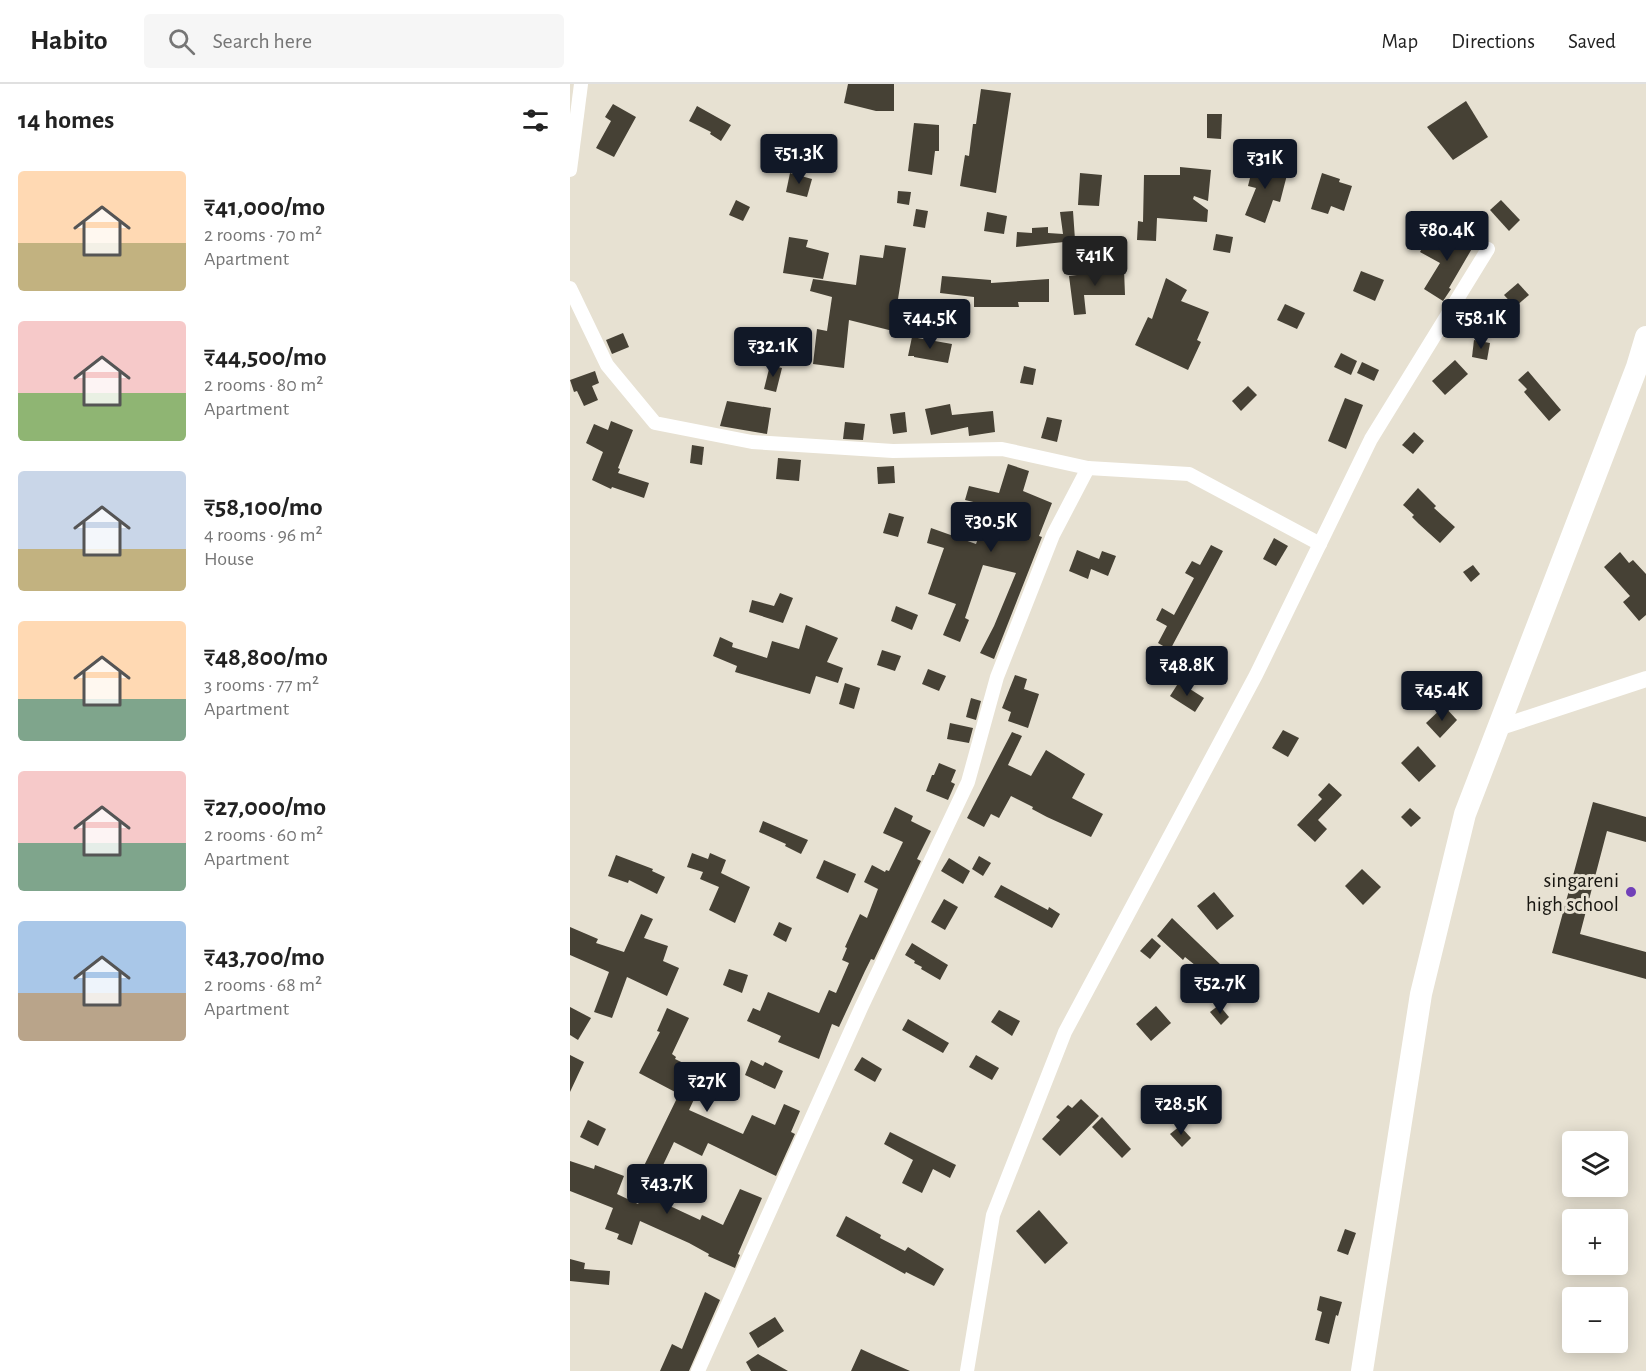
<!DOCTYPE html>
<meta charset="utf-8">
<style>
:root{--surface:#fff;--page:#f6f6f6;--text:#222;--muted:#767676;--line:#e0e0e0;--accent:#111827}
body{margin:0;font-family:"Alegreya Sans",sans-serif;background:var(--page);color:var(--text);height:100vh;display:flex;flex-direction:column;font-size:22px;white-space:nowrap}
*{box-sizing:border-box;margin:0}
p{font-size:20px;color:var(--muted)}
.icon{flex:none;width:33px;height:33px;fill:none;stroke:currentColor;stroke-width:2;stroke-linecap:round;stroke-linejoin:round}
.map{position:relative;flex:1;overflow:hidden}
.panel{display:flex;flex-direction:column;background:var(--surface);width:570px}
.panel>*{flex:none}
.tools{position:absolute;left:992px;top:1047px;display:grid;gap:12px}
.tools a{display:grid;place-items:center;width:66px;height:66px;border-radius:6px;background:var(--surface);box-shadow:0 3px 15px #0003;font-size:30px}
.price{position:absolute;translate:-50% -51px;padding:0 14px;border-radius:6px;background:var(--accent);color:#fff;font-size:20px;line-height:39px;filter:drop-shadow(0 2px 3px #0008)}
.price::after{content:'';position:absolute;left:50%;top:36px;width:18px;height:14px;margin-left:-9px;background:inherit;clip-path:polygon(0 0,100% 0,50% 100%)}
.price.selected{background:#222;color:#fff}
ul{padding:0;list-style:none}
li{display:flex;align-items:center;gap:18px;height:150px;padding:0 18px}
li span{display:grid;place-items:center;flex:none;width:168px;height:120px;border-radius:6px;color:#555}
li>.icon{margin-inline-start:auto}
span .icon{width:72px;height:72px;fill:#fffc;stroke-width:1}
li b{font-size:26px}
h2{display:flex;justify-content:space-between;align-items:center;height:72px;padding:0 18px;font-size:26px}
header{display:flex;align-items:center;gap:36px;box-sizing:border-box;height:84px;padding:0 30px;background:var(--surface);border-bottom:2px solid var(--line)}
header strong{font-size:28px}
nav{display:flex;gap:33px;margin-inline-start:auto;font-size:21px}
.search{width:420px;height:54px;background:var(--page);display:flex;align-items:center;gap:15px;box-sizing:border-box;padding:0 21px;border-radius:6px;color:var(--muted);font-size:22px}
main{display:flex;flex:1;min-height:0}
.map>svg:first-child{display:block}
.building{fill:#464135}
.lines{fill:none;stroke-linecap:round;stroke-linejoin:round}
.minor{stroke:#fff;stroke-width:14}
.tertiary{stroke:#fff;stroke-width:16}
.trunk{stroke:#fff;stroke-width:22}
.poi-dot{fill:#7140b8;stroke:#e7e1d2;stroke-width:2}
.labels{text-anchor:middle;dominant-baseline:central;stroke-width:6;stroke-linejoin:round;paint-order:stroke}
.poi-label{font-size:21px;fill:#181611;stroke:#e7e1d2;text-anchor:end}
</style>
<header>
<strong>Habito</strong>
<div class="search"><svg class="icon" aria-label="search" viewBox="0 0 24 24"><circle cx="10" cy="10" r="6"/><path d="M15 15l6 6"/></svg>Search here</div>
<nav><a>Map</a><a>Directions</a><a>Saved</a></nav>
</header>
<main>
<section class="panel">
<h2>14 homes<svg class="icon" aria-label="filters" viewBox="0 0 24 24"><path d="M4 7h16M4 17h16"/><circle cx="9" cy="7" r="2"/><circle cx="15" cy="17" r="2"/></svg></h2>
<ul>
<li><span style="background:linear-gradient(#ffd9b3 60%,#c2b280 0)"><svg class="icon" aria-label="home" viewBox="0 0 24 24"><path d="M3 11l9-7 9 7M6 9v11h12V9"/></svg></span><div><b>₹41,000/mo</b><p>2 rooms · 70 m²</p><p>Apartment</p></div></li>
<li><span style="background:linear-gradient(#f6c9c9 60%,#8fb573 0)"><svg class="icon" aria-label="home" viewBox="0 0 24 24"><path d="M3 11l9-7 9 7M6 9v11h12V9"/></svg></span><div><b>₹44,500/mo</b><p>2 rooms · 80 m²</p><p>Apartment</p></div></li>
<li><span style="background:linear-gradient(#c9d6e8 65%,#c2b280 0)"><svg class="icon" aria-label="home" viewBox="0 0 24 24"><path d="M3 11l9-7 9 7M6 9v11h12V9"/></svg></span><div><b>₹58,100/mo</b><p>4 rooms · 96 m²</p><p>House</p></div></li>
<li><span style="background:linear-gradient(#ffd9b3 65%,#7fa58c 0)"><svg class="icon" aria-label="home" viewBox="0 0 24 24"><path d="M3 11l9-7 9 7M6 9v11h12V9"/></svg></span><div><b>₹48,800/mo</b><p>3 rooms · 77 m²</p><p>Apartment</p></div></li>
<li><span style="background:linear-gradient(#f6c9c9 60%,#7fa58c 0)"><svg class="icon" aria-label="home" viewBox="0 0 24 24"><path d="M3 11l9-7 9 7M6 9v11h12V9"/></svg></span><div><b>₹27,000/mo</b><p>2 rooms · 60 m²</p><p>Apartment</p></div></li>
<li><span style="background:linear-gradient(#a9c7e8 60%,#b9a48a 0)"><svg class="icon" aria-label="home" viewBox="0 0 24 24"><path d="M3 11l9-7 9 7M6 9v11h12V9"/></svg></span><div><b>₹43,700/mo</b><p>2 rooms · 68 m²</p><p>Apartment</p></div></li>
</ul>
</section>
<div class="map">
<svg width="1076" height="1287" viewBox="0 0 1076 1287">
<rect width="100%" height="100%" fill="#e7e1d2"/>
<!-- building -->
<g class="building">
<path d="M278,0H324V27H306L274,19Z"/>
<path d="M411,5L441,9L426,109L390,102L395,71L399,72L403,40H406Z"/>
<path d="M896,17L918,53L883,76L857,43Z"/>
<path d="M43,20L66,33L44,73L26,64L41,37L35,33Z"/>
<path d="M127,22L161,41L151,57L140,50L141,48L119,37Z"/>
<path d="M637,30H652L651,55L637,54Z"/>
<path d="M344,39L369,41V67H365L362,91L338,87Z"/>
<path d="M684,78L718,87L710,118L703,116L695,139L675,131L686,104L678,102Z"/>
<path d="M610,83L641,86L638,117L624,112L623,115L638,126L637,138L587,134L586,157L567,156L568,137L573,138L574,91H610Z"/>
<path d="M220,89L242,95L237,113L216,108Z"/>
<path d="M510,89L532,91L529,122L508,121Z"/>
<path d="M752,89L770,95L769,98L782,102L774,127L761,122L758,130L741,125Z"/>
<path d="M328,107L341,108L339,121L327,119Z"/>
<path d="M166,116L180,123L173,137L159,131Z"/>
<path d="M931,116L950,136L939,147L920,126Z"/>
<path d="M346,125L358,127L355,144L343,142Z"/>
<path d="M503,127L506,170L496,171L494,158L446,163L447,148L462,149V144L478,143V149L493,150L490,128Z"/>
<path d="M417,128L437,132L434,150L414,147Z"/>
<path d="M889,146L907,156L879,204L881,205L873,217L854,205L870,179L850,168L859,152L879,164Z"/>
<path d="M646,150L663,153L660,169L643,166Z"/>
<path d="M219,153L238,156L236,163L259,169L253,195L213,189Z"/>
<path d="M315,161L336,164L323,247L279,236L274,284L243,280L247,245L257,247L262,213L240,207L243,195L286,201L290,171L313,174Z"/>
<path d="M554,185L555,211H514L516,230L504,231L499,192Z"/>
<path d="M791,187L814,196L805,217L783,207Z"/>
<path d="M372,192L421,196V199L479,195V218H448L449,223H404V213L370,209Z"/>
<path d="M596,194L617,206L611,217L639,228L627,256L631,258L618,286L565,261L578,233L582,235Z"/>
<path d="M948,199L959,211L945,223L934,211Z"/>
<path d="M715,220L735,229L727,245L707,236Z"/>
<path d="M53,249L59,263L42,270L36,256Z"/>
<path d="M342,253L382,260L378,279L344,273V272H338Z"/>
<path d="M904,256L920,259L917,276L902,273Z"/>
<path d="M771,269L787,277L781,291L764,283Z"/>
<path d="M885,276L898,290L875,311L862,297Z"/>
<path d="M792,278L809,286L804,297L787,289Z"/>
<path d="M200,281L212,284L206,308L194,305Z"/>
<path d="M454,282L466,285L463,301L450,299Z"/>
<path d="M25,287L29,299L22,302L28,316L14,322L7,307L4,308L0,296Z"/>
<path d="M958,287L991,326L979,337L954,308L957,305L948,296Z"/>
<path d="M678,302L687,311L671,327L662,317Z"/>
<path d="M775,314L793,321L776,365L758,357Z"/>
<path d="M157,317L201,324L197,350L150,342Z"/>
<path d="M380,320L382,331L423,327L425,348L399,352L398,343L361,351L355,325Z"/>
<path d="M335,328L337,348L323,350L320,330Z"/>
<path d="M477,333L492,336L487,358L471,354Z"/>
<path d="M41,337L63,346L48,384L50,385L48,389L79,399L74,414L42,403L41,405L22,396L33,368L16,359L24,340L38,346Z"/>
<path d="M275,338L295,340L293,356L273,355Z"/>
<path d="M844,348L854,357L843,370L832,361Z"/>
<path d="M122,361L134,363L132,381L120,379Z"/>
<path d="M208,374L231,376L229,397L206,395Z"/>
<path d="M438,380L459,387L453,407L482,419L469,452L472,453L424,575L410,569L424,542L446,489L413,481L395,534L399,536L390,558L373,551L386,520L358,510L374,464L357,459L361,444L406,460L420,422L395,416L399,402L429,409Z"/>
<path d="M324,382L325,399L308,400L307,383Z"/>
<path d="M848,404L866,422L864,424L885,443L870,459L849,440L842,433L844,431L833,421Z"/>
<path d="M319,429L334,433L328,453L313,449Z"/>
<path d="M704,454L718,462L706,482L693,475Z"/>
<path d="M641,461L653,467L600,566L588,559L597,542L586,536L592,524L604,531L624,494L615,489L622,477L630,481Z"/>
<path d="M507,466L529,475L532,467L546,472L538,492L521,485L518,495L499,487Z"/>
<path d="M1050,468L1059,479L1063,476L1076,490V531L1069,537L1053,518L1060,512L1034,483Z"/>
<path d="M903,481L910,490L901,498L893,488Z"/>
<path d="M210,509L223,514L213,539L179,528L182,516L204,522Z"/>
<path d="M326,522L348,531L342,546L321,537Z"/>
<path d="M236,541L268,554L257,578L273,584L268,599L246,592L240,610L165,588L167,582L143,572L150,553L163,559L162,563L197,574L202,557L229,565Z"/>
<path d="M312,566L331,572L325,587L307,581Z"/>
<path d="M358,585L376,592L369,607L352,600Z"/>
<path d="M445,591L457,595L454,605L469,610L458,644L438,637L441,628L432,624Z"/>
<path d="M609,598L634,614L625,628L600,612Z"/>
<path d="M275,599L290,604L284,625L269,620Z"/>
<path d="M401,614L411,617L406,636L396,633Z"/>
<path d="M874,622L887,636L870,654L856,639Z"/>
<path d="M380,639L403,644L399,659L377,655Z"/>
<path d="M713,646L729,654L718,673L702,664Z"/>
<path d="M442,648L452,652L438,681L461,692L476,666L515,690L502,714L533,730L521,753L477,733L462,725L463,723L441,712L429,734L421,730L414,743L397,734Z"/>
<path d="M848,662L866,682L849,698L831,679Z"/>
<path d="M369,679L386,686L381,698L385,700L378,716L356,707L362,691H364Z"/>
<path d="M759,699L772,711L748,736L757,745L745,758L727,741L752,715L748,711Z"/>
<path d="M1023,718L1076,733V758L1037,747L1010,850L1076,868V895L982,869Z"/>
<path d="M325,723L343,732L341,737L361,747L347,775L351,777L304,876L301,875L295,887L269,943L262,940L249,975L208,958L211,952L177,937L183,924L190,927L198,908L249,929L259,906L266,909L279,879L272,876L277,864L275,863L290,830L297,834L308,805L294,798L302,781L315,788L316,786L319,787L333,758L313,749Z"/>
<path d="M840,724L851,734L841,743L831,733Z"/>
<path d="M193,737L238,756L231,770L215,762L216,760L189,748Z"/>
<path d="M122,769L138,775L140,769L156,776L151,789L180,803L165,839L139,826L149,803L130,795L133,788L117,783Z"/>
<path d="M46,771L83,785L82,787L95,793L87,810L59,796L58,799L38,792Z"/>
<path d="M409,772L421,779L413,792L402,785Z"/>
<path d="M379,774L400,787L393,800L371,787Z"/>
<path d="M254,776L286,790L278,809L246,794Z"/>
<path d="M792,785L811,803L793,821L775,802Z"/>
<path d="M431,801L478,826L479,823L490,830L482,844L424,813Z"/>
<path d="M644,808L664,832L647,846L627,822Z"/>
<path d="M374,815L388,823L375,846L361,838Z"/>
<path d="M71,830L83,835L74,854L98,862L93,877L109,884L97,912L57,893L42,934L24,928L39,888L0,871V843L28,855L26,859L54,868Z"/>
<path d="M602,834L651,881L641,894L615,873L613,876L587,852Z"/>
<path d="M209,838L222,844L216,858L203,851Z"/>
<path d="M582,854L591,862L580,875L570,867Z"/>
<path d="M342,859L378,881L370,896L351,885L352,883L344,879L345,877L335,871Z"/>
<path d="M159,885L178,891L172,909L153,901Z"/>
<path d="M649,921L659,933L651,941L640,928Z"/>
<path d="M586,922L601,939L581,957L566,940Z"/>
<path d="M0,923L21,934L8,956L0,951Z"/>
<path d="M97,924L119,934L102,970L106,973L105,975L136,990L119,1026L173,1050L182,1031L205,1041L214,1020L230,1027L221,1048L225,1050L206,1092L138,1059L132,1072L104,1058L85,1098L70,1090L109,1010L69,989L90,948L87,947Z"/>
<path d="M429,926L450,937L442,952L421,938Z"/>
<path d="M338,935L379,959L373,969L332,946Z"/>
<path d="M0,971L14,978L0,1008Z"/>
<path d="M406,971L429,984L422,996L399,983Z"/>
<path d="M292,973L312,985L305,998L284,986Z"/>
<path d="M181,976L193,982L195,978L213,987L205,1005L175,991Z"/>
<path d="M511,1015L529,1032L490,1072L472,1055L490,1036L486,1033L498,1021L502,1024Z"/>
<path d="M532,1033L561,1065L552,1074L522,1043Z"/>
<path d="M18,1036L36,1045L28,1062L10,1053Z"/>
<path d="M610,1042L621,1054L612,1063L600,1050Z"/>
<path d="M320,1048L386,1081L380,1094L363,1085L352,1109L332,1099L343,1076L314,1060Z"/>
<path d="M0,1077L24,1085L25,1081L54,1092L47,1110L68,1120L74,1110L130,1136L132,1131L153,1141L170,1105L192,1114L168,1170L170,1171L165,1184L138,1172L139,1170L119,1159L70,1137L62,1161L47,1155L49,1150L35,1145L43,1124L0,1107Z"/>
<path d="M469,1126L498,1159L475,1180L446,1147Z"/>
<path d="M276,1132L311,1151L310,1154L335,1167L338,1163L374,1185L364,1202L336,1188L335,1190L266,1152Z"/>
<path d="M775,1145L786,1149L778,1171L767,1167Z"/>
<path d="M0,1175L15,1179L14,1185L40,1187L39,1201L0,1197Z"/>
<path d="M135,1208L150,1216L119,1287H90L102,1260L112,1265Z"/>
<path d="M750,1212L772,1218L768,1232L766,1231L759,1260L745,1256L752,1228L747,1226Z"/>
<path d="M205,1233L214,1247L188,1264L179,1249Z"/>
<path d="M291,1265L306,1272L340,1287H281Z"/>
<path d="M188,1270L218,1287H181L176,1278Z"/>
</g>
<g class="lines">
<!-- minor -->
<g class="minor">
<path d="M0,86L11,0"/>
<path d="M0,204L37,281L85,339L182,358L323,367L432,365L518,384L619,390L750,460"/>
<path d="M128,1287L291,924L398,698L427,593L483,451L518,384"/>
<path d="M397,1287L423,1131L495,948L686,591L801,355L918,165"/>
</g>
<!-- tertiary -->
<path class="tertiary" d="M928,644L1076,595"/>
<!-- trunk -->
<path class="trunk" d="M792,1287L851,910L895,730L1067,283L1076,253"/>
</g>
<!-- markers -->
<circle class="poi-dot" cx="1061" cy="808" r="6"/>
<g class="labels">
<!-- poi labels -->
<g class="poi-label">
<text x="1049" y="796">singareni<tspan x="1049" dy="24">high school</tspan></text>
</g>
</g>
</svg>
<div class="tools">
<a><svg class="icon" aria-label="layers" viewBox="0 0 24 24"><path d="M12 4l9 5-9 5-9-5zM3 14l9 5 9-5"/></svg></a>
<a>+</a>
<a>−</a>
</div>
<b class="price" style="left:229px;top:101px">₹51.3K</b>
<b class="price" style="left:695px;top:106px">₹31K</b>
<b class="price" style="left:877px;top:178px">₹80.4K</b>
<b class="price selected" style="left:525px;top:203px">₹41K</b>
<b class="price" style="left:360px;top:266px">₹44.5K</b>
<b class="price" style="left:911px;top:266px">₹58.1K</b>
<b class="price" style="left:203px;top:294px">₹32.1K</b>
<b class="price" style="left:421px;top:469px">₹30.5K</b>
<b class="price" style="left:617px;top:613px">₹48.8K</b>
<b class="price" style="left:872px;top:638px">₹45.4K</b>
<b class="price" style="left:650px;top:931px">₹52.7K</b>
<b class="price" style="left:137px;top:1029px">₹27K</b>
<b class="price" style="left:611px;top:1052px">₹28.5K</b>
<b class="price" style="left:97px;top:1131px">₹43.7K</b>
</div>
</main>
